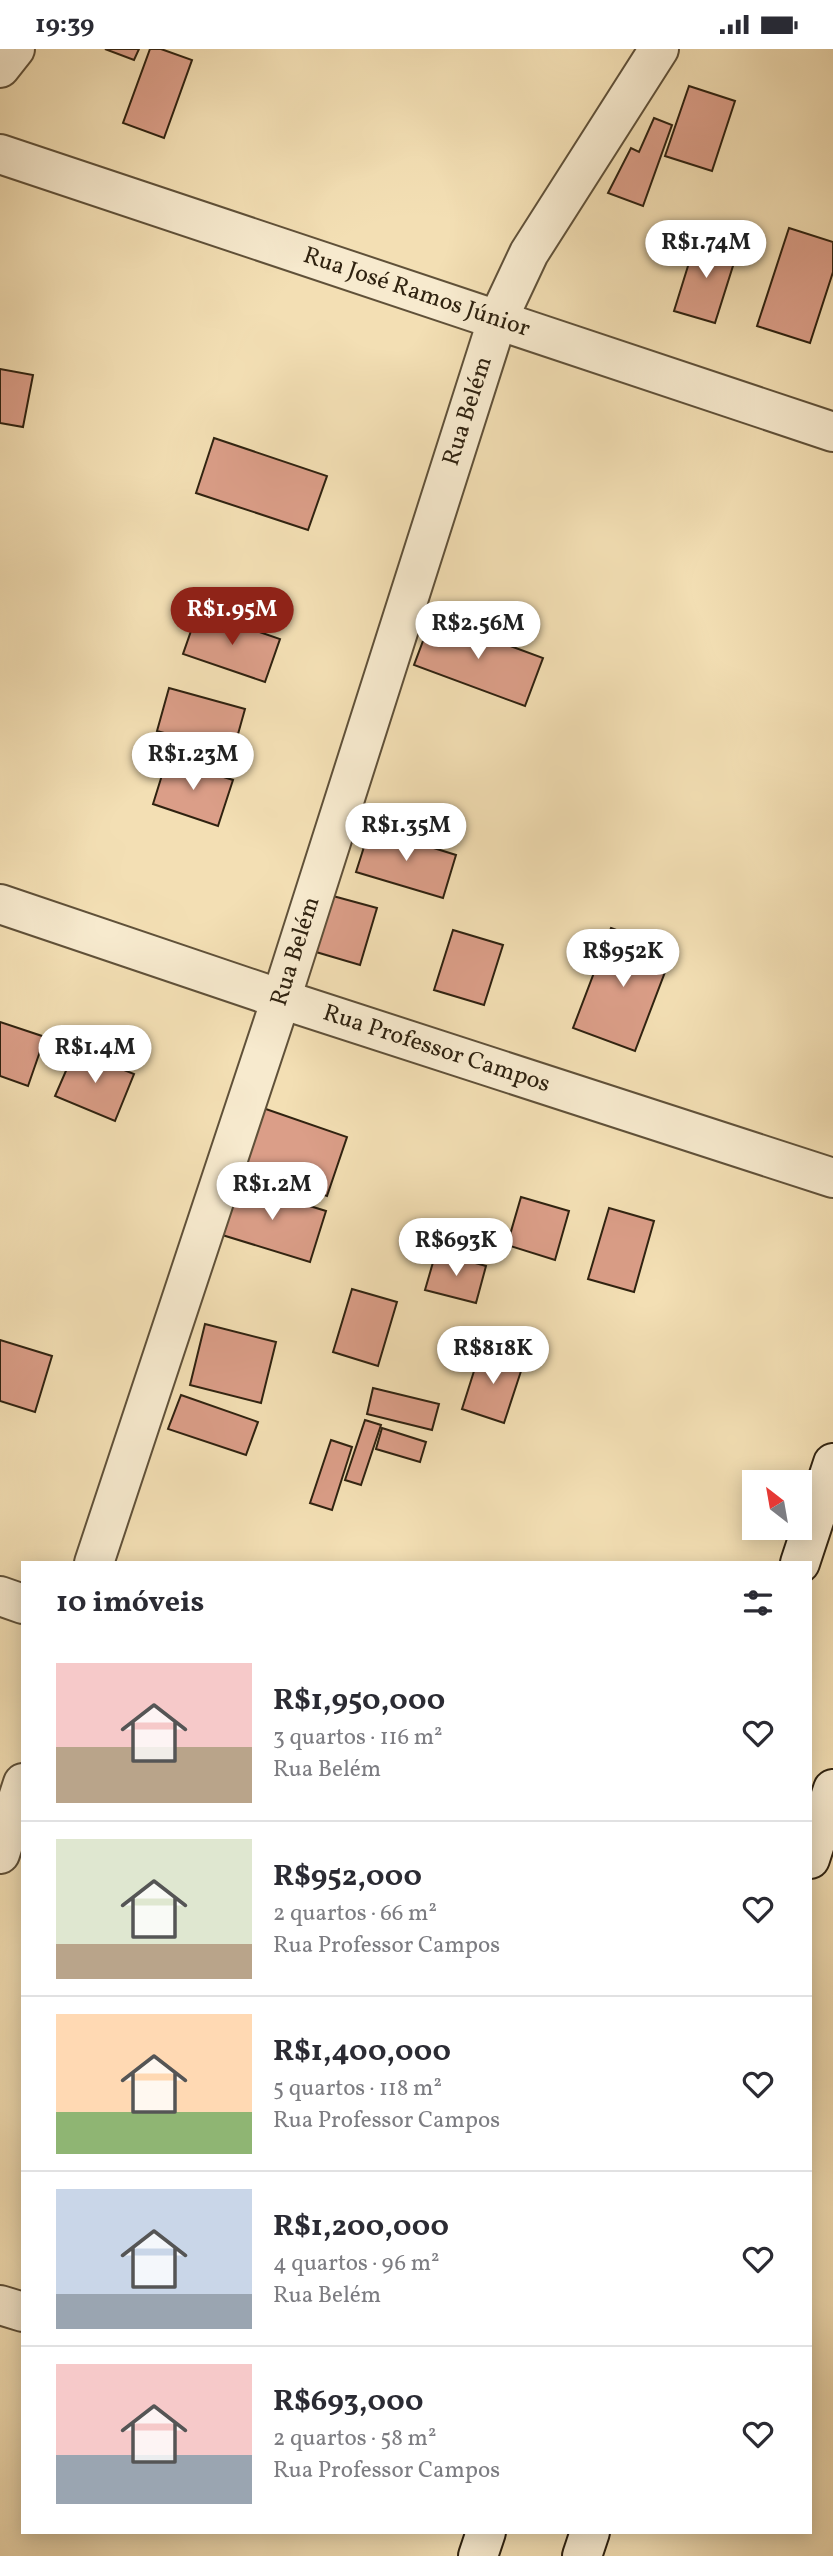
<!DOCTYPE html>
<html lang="pt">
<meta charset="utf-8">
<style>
:root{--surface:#fff;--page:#f7f7f7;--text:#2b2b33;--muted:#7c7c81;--line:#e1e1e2;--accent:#8f2418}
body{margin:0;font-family:Vollkorn,serif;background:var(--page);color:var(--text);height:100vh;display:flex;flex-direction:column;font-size:26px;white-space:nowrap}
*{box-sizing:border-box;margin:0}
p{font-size:23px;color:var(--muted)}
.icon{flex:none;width:38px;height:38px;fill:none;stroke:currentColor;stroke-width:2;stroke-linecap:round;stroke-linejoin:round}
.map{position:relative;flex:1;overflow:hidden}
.sheet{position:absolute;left:21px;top:1512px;width:791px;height:973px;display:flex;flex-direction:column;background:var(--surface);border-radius:0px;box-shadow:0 4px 18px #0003}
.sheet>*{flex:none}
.needle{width:46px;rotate:329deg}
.controls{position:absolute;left:742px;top:1421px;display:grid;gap:14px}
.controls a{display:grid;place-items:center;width:70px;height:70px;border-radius:0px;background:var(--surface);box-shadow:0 4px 18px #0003;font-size:35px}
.price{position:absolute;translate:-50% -60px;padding:0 16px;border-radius:24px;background:#fff;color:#222;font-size:23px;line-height:46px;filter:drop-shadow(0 2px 4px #0008)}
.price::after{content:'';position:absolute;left:50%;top:42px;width:21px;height:16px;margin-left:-10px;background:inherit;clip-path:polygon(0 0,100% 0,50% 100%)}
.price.on{background:var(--accent);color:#fff}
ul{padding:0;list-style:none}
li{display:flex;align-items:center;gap:21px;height:175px;padding:0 35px}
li+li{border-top:2px solid var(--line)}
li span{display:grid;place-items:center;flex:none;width:196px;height:140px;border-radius:0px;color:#555}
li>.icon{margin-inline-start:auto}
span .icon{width:84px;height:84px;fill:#fffc;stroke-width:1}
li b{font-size:30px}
h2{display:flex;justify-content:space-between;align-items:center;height:84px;padding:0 35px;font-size:30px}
.status{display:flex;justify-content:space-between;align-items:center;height:49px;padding:0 35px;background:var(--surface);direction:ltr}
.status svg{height:19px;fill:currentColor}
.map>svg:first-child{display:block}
.building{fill:#db9e88;stroke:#2f2210;stroke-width:2}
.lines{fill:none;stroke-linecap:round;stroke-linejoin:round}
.street-casing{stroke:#605139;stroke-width:42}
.secondary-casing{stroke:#2f2210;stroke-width:42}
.street{stroke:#f7eace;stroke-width:38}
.secondary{stroke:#f7eace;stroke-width:38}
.labels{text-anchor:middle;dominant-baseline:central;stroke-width:6;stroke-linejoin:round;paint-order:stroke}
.street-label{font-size:24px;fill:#2f2210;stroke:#f7eace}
</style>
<div class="status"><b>19:39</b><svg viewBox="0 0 49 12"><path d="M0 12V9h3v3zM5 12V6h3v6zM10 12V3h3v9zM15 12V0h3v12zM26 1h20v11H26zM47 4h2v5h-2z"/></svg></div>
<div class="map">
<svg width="833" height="2507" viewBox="0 0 833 2507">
<rect width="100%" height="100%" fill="#f3dfb4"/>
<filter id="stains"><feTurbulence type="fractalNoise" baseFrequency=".00286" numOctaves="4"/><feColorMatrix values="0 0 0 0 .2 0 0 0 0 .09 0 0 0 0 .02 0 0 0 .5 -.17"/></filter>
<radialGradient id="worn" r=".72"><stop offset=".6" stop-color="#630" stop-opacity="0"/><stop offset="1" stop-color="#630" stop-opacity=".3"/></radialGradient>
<!-- building -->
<g class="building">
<path d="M105,0H139L134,11Z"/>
<path d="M150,0H161L192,11L164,89L123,74Z"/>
<path d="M689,37L735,52L712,122L665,107Z"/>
<path d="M654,69L672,76L643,157L608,144L631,99L639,103Z"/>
<path d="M789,179L833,193V223L810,294L757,277Z"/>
<path d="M697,188L738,201L715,274L674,262Z"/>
<path d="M0,320L33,326L23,378L0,374Z"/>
<path d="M214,389L327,427L308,481L196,444Z"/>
<path d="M198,562L280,590L265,633L183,605Z"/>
<path d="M432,568L543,609L525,657L414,616Z"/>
<path d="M169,639L245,660L233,703L157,682Z"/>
<path d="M167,710L233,731L218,777L153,755Z"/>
<path d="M370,779L456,806L443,849L356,823Z"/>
<path d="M333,847L377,859L360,916L316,903Z"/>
<path d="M611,879L673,902L635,1002L573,979Z"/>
<path d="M453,881L503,896L484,956L434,941Z"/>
<path d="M0,973L45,988L28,1037L0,1027Z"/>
<path d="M75,1001L134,1025L115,1072L55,1047Z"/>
<path d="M260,1058L347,1088L327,1147L241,1117Z"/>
<path d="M235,1134L326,1162L310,1213L219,1185Z"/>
<path d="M521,1148L569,1162L555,1211L507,1196Z"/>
<path d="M609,1159L654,1172L634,1243L588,1230Z"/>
<path d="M436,1203L486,1217L476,1254L425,1241Z"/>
<path d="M352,1240L397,1253L378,1317L333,1303Z"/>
<path d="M205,1275L276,1293L261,1354L190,1336Z"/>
<path d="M0,1291L52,1307L35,1363L0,1352Z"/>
<path d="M481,1300L524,1313L504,1374L462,1360Z"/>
<path d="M373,1339L439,1355L432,1381L367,1365Z"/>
<path d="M181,1346L258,1373L246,1406L168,1380Z"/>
<path d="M365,1371L381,1376L361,1436L345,1431Z"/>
<path d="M382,1379L426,1393L420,1413L376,1400Z"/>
<path d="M331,1391L352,1398L332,1461L310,1454Z"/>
</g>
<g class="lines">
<!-- street casing -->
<g class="street-casing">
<g id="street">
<path d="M0,19L15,0"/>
<path id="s1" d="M0,105L833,383"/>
<path id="s2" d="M0,855L281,950L833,1129"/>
<path id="s3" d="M94,1514L281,950L497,272L529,204L659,0"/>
<path d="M0,1547L23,1555"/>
<path d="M0,1805L23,1734"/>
<path d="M0,2256L23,2263"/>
</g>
</g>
<!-- secondary casing -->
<g class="secondary-casing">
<g id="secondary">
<path d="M800,1514L833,1414"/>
<path d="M810,1810L833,1740"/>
<path d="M478,2507L486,2483"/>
<path d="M582,2507L590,2483"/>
</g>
</g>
<!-- street -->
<use href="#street" class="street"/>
<!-- secondary -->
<use href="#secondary" class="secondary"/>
</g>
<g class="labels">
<!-- street labels -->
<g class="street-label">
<text stroke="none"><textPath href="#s1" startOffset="439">Rua José Ramos Júnior</textPath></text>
<text stroke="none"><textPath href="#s3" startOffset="1211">Rua Belém</textPath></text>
<text stroke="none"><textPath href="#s3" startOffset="644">Rua Belém</textPath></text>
<text stroke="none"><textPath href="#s2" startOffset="460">Rua Professor Campos</textPath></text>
</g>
</g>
<rect width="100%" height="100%" filter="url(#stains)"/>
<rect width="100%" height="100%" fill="url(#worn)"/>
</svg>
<div class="controls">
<a><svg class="needle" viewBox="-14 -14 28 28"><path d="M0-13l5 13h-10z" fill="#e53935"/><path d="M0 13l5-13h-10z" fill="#7c7c81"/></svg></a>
</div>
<b class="price" style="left:706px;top:231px">R$1.74M</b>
<b class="price on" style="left:232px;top:598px">R$1.95M</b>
<b class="price" style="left:478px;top:612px">R$2.56M</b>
<b class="price" style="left:193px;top:743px">R$1.23M</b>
<b class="price" style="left:406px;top:814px">R$1.35M</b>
<b class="price" style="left:623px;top:940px">R$952K</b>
<b class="price" style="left:95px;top:1036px">R$1.4M</b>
<b class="price" style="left:272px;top:1173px">R$1.2M</b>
<b class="price" style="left:456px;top:1229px">R$693K</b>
<b class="price" style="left:493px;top:1337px">R$818K</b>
<section class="sheet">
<h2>10 imóveis<svg class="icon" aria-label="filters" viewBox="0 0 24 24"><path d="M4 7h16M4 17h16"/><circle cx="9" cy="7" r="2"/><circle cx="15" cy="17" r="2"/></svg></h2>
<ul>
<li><span style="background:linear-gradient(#f6c9c9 60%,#b9a48a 0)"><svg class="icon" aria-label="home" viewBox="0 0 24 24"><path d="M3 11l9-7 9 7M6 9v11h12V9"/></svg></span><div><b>R$1,950,000</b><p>3 quartos · 116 m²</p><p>Rua Belém</p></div><svg class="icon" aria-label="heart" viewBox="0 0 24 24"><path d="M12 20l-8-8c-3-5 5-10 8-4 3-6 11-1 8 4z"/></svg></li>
<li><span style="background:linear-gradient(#dfe7d0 75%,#b9a48a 0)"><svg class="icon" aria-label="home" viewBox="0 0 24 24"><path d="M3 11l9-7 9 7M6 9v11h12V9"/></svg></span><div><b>R$952,000</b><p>2 quartos · 66 m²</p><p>Rua Professor Campos</p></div><svg class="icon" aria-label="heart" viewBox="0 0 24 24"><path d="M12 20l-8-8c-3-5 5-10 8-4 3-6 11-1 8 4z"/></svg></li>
<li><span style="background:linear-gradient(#ffd9b3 70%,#8fb573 0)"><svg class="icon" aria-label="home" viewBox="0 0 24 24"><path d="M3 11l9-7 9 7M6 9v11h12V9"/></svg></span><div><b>R$1,400,000</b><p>5 quartos · 118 m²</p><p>Rua Professor Campos</p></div><svg class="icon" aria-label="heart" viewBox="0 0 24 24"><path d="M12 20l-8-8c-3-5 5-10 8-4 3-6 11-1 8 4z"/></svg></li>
<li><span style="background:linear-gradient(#c9d6e8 75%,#9aa5b1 0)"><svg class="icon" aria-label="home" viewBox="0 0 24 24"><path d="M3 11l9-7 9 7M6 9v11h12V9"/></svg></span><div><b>R$1,200,000</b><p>4 quartos · 96 m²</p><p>Rua Belém</p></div><svg class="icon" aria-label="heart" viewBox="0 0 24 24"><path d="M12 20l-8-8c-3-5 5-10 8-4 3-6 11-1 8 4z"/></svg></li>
<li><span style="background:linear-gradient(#f6c9c9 65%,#9aa5b1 0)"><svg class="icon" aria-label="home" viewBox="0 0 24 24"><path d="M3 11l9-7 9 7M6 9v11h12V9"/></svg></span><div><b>R$693,000</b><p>2 quartos · 58 m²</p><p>Rua Professor Campos</p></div><svg class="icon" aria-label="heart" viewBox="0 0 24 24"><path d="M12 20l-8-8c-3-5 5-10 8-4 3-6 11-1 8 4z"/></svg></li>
</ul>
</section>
</div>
